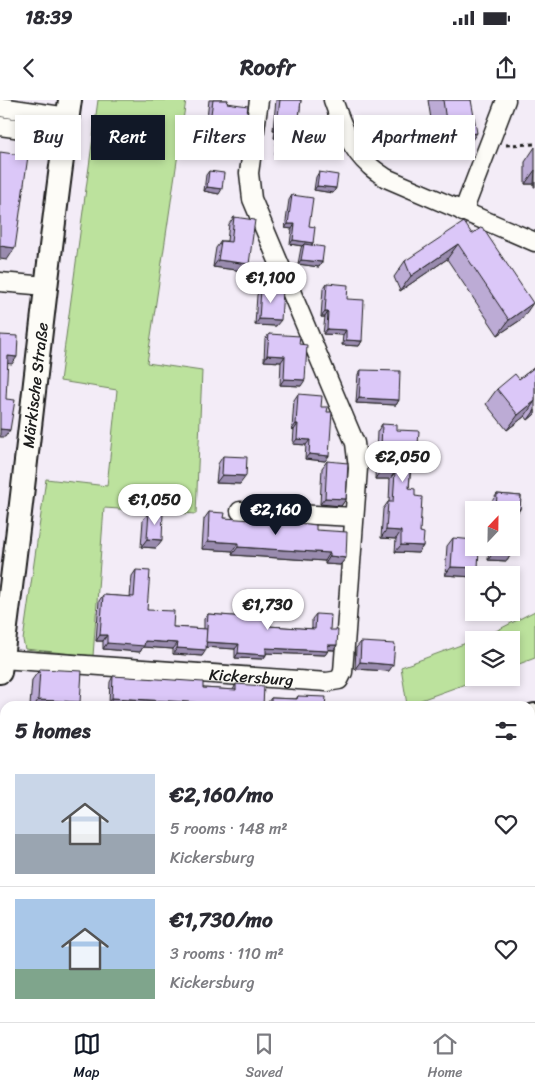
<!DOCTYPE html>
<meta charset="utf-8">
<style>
:root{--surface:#fff;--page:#f2f2f3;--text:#2b2b33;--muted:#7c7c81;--line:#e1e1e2;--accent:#111827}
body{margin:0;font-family:Sriracha,sans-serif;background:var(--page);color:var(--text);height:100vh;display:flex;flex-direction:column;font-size:19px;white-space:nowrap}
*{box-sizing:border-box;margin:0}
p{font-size:16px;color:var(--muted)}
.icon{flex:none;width:28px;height:28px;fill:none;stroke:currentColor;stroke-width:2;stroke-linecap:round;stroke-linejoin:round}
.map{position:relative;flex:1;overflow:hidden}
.details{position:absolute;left:0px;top:601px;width:535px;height:321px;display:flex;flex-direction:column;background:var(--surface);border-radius:15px 15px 0 0;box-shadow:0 2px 8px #0003}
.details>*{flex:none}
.hud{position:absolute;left:15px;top:15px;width:505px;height:45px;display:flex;gap:10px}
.needle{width:32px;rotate:22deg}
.tools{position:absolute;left:465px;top:401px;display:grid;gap:10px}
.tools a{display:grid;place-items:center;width:55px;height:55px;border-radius:0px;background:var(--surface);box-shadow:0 2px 8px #0003;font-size:25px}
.price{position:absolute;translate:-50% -42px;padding:0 11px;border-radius:18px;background:#fff;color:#222;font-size:16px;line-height:32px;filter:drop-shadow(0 1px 2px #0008)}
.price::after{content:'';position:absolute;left:50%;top:30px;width:15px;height:11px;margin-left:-8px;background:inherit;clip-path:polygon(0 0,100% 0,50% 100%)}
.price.active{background:var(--accent);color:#fff}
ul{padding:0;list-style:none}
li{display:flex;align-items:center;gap:15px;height:125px;padding:0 15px}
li+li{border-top:1px solid var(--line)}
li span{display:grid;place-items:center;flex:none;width:140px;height:100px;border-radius:0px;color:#555}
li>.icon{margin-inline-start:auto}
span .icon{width:60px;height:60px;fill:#fffc;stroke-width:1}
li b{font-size:21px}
h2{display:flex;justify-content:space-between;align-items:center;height:60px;padding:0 15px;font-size:21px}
.pill{padding:0 18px;border-radius:0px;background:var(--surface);box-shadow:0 2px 8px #0003;font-size:18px;line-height:45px}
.pill.active{background:var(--accent);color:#fff}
.status{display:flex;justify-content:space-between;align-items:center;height:35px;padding:0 25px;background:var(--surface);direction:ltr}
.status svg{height:14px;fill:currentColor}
header{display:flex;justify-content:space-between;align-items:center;height:65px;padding:0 15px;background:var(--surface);font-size:22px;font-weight:700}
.tab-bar{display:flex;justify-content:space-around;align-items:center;height:70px;border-top:1px solid var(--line);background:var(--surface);font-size:14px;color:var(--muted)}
.tab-bar a{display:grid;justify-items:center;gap:2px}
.tab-bar .active{color:var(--accent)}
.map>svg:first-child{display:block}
.green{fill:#bce29d;stroke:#6c7f5c}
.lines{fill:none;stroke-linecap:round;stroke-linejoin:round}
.minor-casing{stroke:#1c1c1c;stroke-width:21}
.major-casing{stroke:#1c1c1c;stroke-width:26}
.highway-casing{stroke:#1c1c1c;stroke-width:30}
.path{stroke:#1c1c1c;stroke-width:3;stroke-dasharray:4 4;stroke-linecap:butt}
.minor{stroke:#fdfcf7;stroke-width:18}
.major{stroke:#fdfcf7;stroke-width:22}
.highway{stroke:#fdfcf7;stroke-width:26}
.wall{fill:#bcabd5;stroke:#1c1c1c}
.shaded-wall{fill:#998bae;stroke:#1c1c1c}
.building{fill:#dbc7f8;stroke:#1c1c1c}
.labels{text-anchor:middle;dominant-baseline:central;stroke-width:4;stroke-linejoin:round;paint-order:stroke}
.street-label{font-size:16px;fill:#1c1c1c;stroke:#fdfcf7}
</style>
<div class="status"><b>18:39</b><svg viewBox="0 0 49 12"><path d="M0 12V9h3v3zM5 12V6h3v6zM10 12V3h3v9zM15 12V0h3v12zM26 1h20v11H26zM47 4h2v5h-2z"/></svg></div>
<header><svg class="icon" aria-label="back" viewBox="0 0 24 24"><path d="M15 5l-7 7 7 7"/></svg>Roofr<svg class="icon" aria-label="share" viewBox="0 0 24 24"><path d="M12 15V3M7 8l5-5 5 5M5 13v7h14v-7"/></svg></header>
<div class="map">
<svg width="535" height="922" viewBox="0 0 535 922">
<rect width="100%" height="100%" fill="#f3ecf7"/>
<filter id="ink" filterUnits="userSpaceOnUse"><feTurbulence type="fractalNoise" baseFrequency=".02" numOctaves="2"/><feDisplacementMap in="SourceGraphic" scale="10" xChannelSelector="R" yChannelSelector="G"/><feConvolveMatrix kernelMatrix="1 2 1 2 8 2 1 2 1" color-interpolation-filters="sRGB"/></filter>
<g filter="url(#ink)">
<!-- green -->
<g class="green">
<path d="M98,0H186L147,263L202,271L196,414L104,408L93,556L25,549L23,540L46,379L107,386L117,290L60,281Z"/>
<path d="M535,511V558L511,567V540H474V578H482L407,605L401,567L488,535Z"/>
<path d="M535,647V715L530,714V649Z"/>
<path d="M530,744L535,746V828L530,831Z"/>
</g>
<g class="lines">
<!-- minor casing -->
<g class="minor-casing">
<g id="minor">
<path d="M333,0C341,23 351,50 370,66C375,71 381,74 386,78L535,142"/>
<path d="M0,7L68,17"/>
<path d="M0,26L66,35"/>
<path d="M463,112L506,0"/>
<path d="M0,182L46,186"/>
<path d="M240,411L354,417"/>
<path id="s1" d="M2,559L327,582L339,580L343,572L358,368L355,343L252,99L249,73L259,0"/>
<path d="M99,922L104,918"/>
</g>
</g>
<!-- major casing -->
<g class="major-casing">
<g id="major">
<path id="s2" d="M0,572C26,382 43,190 70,0"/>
<path d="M0,776L5,787"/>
<path d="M113,918L117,922"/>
</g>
</g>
<!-- highway casing -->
<g class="highway-casing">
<g id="highway">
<path d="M530,619L535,617"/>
<path d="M530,642L535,640"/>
<path d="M530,722L535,724"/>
<path d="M0,724H5"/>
<path d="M0,744H5"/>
</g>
</g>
<!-- path -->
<path class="path" d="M506,45L535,44"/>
<!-- minor -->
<use href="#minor" class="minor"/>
<!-- major -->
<use href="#major" class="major"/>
<!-- highway -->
<use href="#highway" class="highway"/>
</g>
<!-- wall -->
<g class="wall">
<path d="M209,0H228L227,3L237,57L216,54L219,30L206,28Z"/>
<path d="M276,0H301L297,35L304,51L300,57L275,54L277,39L274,38L275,30H273Z"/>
<path d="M428,0H471L464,51L439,55L436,38H434Z"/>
<path d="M535,47V87H534V84H525V62Z"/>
<path d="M209,71L219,94L204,91L206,75Z"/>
<path d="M319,72L336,88L333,93L314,90L316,77Z"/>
<path d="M292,95L309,126L313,143L312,145L322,162L319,167L298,164L301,148L302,146L290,144L292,129L285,128L289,100Z"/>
<path d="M234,117L249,164L244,171L213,167L216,148L221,141H227L229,124Z"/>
<path d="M472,134L522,219L498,235L447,159L400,191L394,177L405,161Z"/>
<path d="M327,183L347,199L362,241L359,246L342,245L343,235L323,234L325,217H321L323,189Z"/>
<path d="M261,189L276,226L255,225L257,195Z"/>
<path d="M269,234L299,244L301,286L280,285L281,262L264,261L265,239Z"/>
<path d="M535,267V314L528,320L525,316L507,330L486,304L497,289L519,279Z"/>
<path d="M361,270L399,300L396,305L356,303L358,274Z"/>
<path d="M298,294L321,307L325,361L305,359L306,345L293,344L294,330L292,329L294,300Z"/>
<path d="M382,324L397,330L418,367L411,366L409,388L415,396L420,432L423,446L418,453L395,452L396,439L381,438L383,409L388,402H389L390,379H375L377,332Z"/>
<path d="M223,356L240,384L216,383L218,364Z"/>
<path d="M327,361L346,399L341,406L320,404L322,368Z"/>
<path d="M497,394L521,396L520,409L515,416H514L511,454L507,461L488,460L489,448H511V410H492V401Z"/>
<path d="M149,412L156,448L141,447L143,420Z"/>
<path d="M209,412L224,418L316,430L346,458L340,465L325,464V461L232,455L233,451L202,449L204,419Z"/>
<path d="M453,438L472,477L445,475L447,446Z"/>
<path d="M136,470L147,510L173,527L204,529V519L208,514L242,517L243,496L246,491L262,519L268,526L312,529V519L316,514L330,530L337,545L334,550H328L325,555L266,553V555L263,559L235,558V549L206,547L202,556L173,554V549L143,547L140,552L103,549V541H96L99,501L103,495L130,497L132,476Z"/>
<path d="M361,542L389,571L355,569L356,548Z"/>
<path d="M40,569L78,606H30L32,580Z"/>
<path d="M113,576L203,588L233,590L236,584L263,606H171L109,603L110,582Z"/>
<path d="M298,596L325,606H268V602L271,598L296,599Z"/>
<path d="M0,846L5,852V903L0,897Z"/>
<path d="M17,918H61V922H21Z"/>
<path d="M140,918H196L200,922H144Z"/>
</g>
<!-- shaded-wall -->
<g class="shaded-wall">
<path d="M449,20L436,38H434L446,21Z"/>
<path d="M210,21L224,23L219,30L206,28Z"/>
<path d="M277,24H279L275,30H273Z"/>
<path d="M278,32L282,33L277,39L274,38Z"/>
<path d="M477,33L464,51L439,55L451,37Z"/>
<path d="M221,47L242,50L237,57L216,54Z"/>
<path d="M279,48L304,51L300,57L275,54Z"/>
<path d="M535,70L534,84H525Z"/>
<path d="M317,86L336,88L333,93L314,90Z"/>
<path d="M207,87L222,89L219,94L204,91Z"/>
<path d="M288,124H295L292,129L285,128Z"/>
<path d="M293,140L313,143L310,147L304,144L302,146L290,144Z"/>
<path d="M458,144L447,159L400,191L411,176Z"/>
<path d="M0,146L15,148L7,160L0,159Z"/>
<path d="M218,160L249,164L244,171L213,167Z"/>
<path d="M301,160L322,162L319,167L298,164Z"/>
<path d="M533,203L522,219L498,235L509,220Z"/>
<path d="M325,212H328L325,217H321Z"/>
<path d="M259,219L281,220L276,226L255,225Z"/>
<path d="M327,229L346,230L343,235L323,234Z"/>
<path d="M346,240L362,241L359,246L342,245Z"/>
<path d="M267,255L285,256L281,262L264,261Z"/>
<path d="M8,256L17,257L12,264L3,263Z"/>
<path d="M284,279L305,280L301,286L280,285Z"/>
<path d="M359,298L399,300L396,305L356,303Z"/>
<path d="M535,301L525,316L507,330L518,315Z"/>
<path d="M535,310V314L528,320Z"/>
<path d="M296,324H298L294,330L292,329Z"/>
<path d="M0,329L10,330L5,337H0Z"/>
<path d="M297,339L310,340L306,345L293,344Z"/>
<path d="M309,354L329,356L325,361L305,359Z"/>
<path d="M411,359H423L418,367L406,366Z"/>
<path d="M380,371L395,372L390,379H375Z"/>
<path d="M222,375L246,376L240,384L216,383Z"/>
<path d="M325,398L346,399L341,406L320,404Z"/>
<path d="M514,409H520L515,416H511Z"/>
<path d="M386,430L401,431L396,439L381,438Z"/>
<path d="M147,439L162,440L156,448L141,447Z"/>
<path d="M208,441L238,443L233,451L202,449Z"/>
<path d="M401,445L423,446L418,453L395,452Z"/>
<path d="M238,447L330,453L325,461L232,455Z"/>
<path d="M493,453L511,454L507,461L488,460Z"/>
<path d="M330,456L346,458L340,465L325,464Z"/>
<path d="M451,467L478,468L472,477L445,475Z"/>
<path d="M100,535H107L103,541H96Z"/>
<path d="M145,541L178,543L173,549L143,547L140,552L103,549L107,543Z"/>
<path d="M206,542L239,544L235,549L203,547Z"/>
<path d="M328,545H337L334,550L325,549Z"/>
<path d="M177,548L206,550L202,556L173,554Z"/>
<path d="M266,548L328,551L325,555L263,553Z"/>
<path d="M238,553L266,555L263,559L235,558Z"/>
<path d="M360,562L393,565L389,571L355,569Z"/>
<path d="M112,598L260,606H171L109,603Z"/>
<path d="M38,600L80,602L78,606H34Z"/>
<path d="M535,855V860L533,864L530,865V857Z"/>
</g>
<!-- building -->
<g class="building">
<path d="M213,0H228L227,3L248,6L242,50L221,47L224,23L210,21Z"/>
<path d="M280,0H301L297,35L306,36L304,51L279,48L282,33L278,32L279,24H277Z"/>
<path d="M443,0H471L477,33L451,37L449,20L446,21Z"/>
<path d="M0,52L28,56L15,148L0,146Z"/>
<path d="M209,71L224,73L222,89L207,87Z"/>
<path d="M319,72L338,75L336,88L317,86Z"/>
<path d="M292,95L313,98L309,126L315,127L313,143L293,140L295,124H288Z"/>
<path d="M234,117L255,120L249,164L218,160L221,141L231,142Z"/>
<path d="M464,122L472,134L482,127L533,203L509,220L458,144L411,176L405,161Z"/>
<path d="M304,144L324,147L322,162L301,160Z"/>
<path d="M327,183L348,185L347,199L364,200L362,241L346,240V230L327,229L328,212H325Z"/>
<path d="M261,189L283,190L281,220L259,219Z"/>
<path d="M269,234L300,236L299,244L307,245L305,280L284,279L285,256L267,255Z"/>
<path d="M0,235L18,236L17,257L8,256L6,299L15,300L10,330L0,329Z"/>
<path d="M535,267V301L518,315L497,289L515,274L519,279Z"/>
<path d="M361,270L400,271L399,300L359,298Z"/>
<path d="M298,294L322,296L321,307H328L327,312H332L329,356L309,354L310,340L297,339L298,324H296Z"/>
<path d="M382,324L397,325V330L419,331L418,345H424L423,359H411L409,388L415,389V396L422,397L420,432L424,433L423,446L401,445V431L386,430L388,402H393L395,372L380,371Z"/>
<path d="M223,356L247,357L246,376L222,375Z"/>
<path d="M327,361L348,363L346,399L325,398Z"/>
<path d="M497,394L521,396L520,409H514L511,454L493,453V448H511V410H496Z"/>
<path d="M149,412H163L162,440L147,439Z"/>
<path d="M209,412L225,413L224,418L308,424L316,425V430L347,432L346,458L330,456V453L238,447V443L208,441Z"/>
<path d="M453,438L474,440V448H479L478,468L451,467Z"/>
<path d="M136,470L150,471L147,510L174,511L173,527L207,529L206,550L177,548L178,543L145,541L144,546L107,543V535H100L103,495L134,497Z"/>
<path d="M246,491L264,492L262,519H268V526L315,529L316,514L331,515L330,530H338L337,545H328V551L266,548V555L238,553L239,544L206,542L208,514L245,517Z"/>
<path d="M361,542L395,544L393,565L360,562Z"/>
<path d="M40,569L82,571L80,602L38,600Z"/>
<path d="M113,576L203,582V588L236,590V584L264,586L263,606L112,598Z"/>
<path d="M298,596L326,597L325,606H271V598L297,599Z"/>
<path d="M533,835L535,839V855L530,857V836Z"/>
<path d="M0,846L5,852V892L0,886Z"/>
<path d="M27,918H61L63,919L60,922H31Z"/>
<path d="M154,918H196L200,922H158Z"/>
</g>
</g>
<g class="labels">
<!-- street labels -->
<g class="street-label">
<text stroke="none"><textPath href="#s2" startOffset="289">Märkische Straße</textPath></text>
<text stroke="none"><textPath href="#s1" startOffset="250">Kickersburg</textPath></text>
</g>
</g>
</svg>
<div class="tools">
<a><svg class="needle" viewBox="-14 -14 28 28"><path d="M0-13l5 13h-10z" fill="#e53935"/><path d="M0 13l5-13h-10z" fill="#7c7c81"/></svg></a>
<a><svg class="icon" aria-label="locate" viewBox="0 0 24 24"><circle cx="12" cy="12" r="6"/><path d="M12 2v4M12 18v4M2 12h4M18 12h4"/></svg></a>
<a><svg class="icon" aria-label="layers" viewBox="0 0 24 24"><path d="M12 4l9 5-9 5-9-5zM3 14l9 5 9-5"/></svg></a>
</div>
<b class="price" style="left:271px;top:204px">€1,100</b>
<b class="price" style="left:403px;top:383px">€2,050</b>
<b class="price" style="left:155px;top:426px">€1,050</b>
<b class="price active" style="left:276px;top:436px">€2,160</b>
<b class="price" style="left:268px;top:531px">€1,730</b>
<div class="hud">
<a class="pill">Buy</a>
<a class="pill active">Rent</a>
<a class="pill">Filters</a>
<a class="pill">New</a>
<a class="pill">Apartment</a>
</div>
<section class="details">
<h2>5 homes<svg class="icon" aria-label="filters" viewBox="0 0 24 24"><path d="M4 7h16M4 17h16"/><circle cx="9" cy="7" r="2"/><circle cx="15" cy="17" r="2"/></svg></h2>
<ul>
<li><span style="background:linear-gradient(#c9d6e8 60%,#9aa5b1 0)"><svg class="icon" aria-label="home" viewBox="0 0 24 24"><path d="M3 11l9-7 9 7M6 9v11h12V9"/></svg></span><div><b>€2,160/mo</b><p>5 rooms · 148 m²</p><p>Kickersburg</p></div><svg class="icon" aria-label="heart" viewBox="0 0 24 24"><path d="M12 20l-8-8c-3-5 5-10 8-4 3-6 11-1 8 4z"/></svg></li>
<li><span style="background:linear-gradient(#a9c7e8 70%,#7fa58c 0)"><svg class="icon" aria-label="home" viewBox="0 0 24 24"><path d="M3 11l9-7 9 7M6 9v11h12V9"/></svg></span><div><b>€1,730/mo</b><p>3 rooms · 110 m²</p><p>Kickersburg</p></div><svg class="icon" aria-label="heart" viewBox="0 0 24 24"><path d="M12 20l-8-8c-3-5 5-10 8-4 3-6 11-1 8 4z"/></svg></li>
</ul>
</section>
</div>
<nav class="tab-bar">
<a class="active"><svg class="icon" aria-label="map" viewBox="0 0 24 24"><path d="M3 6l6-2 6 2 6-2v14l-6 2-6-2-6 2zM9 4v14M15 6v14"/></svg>Map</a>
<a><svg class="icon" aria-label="saved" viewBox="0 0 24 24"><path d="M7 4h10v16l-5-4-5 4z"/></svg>Saved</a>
<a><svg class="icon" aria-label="home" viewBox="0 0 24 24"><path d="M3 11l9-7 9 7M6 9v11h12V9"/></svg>Home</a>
</nav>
